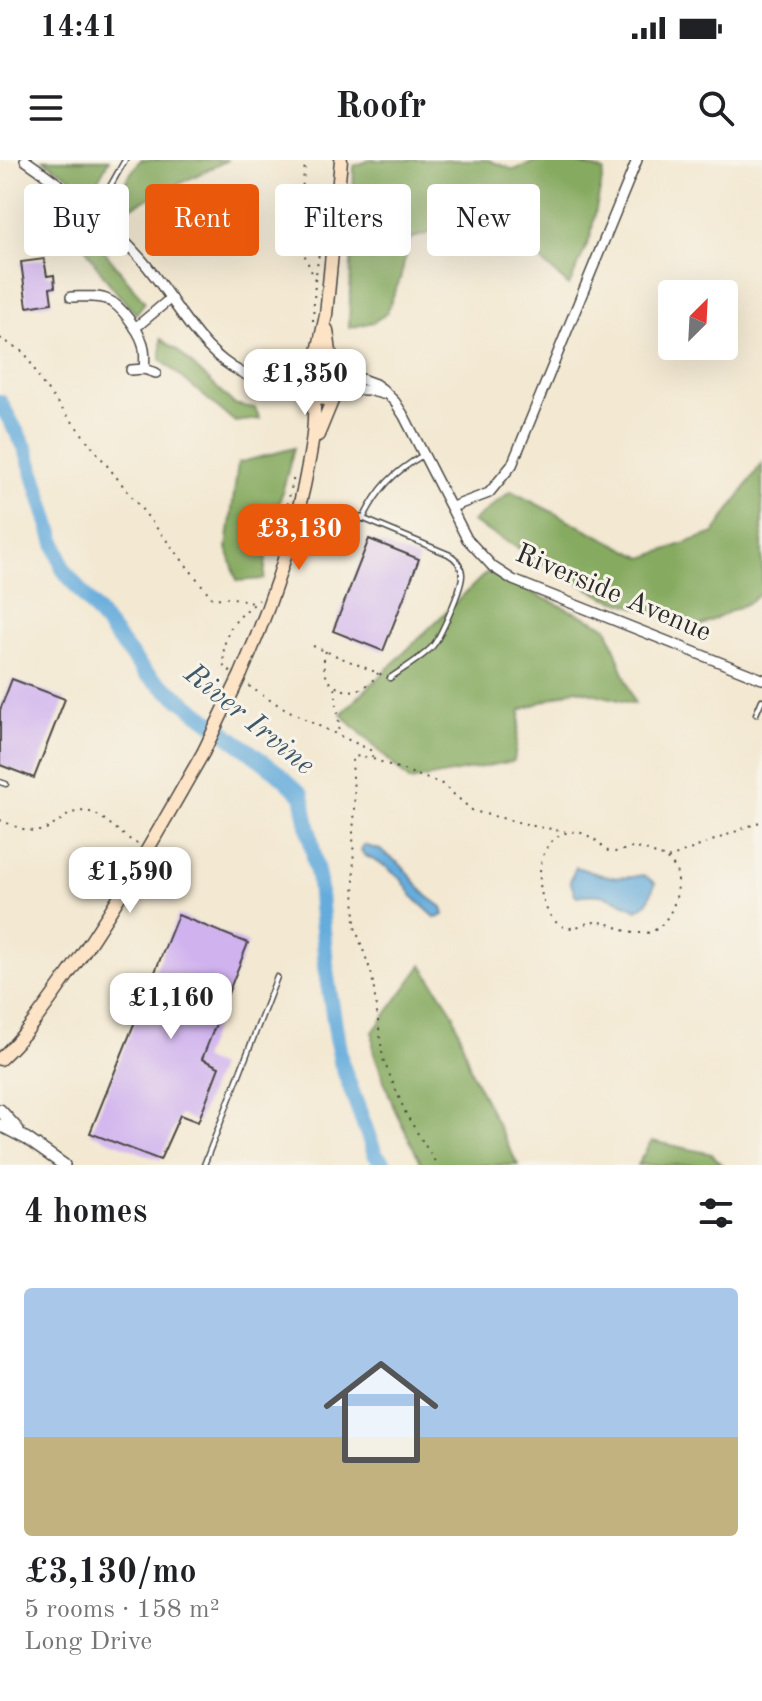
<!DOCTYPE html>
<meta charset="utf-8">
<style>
:root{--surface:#fff;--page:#f6f6f6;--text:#202124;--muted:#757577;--accent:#ea580c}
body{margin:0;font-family:"Old Standard TT",serif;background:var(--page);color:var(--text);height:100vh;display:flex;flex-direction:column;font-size:30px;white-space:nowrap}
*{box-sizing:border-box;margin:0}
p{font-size:26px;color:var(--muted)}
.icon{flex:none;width:44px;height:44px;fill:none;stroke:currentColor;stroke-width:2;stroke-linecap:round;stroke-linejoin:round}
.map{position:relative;height:1005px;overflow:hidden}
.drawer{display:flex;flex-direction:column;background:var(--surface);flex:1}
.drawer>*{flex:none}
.top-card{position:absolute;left:24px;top:24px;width:714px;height:72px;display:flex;gap:16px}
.needle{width:52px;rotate:24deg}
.fabs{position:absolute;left:658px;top:120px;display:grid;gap:16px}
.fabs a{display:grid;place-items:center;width:80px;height:80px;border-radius:8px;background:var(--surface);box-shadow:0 8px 32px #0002;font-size:40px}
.price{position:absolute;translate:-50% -68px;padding:0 18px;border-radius:16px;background:#fff;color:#222;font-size:26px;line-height:52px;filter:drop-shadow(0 2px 4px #0008)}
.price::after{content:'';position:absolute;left:50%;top:48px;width:24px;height:18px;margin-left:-12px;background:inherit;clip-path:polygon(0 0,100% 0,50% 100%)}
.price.active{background:var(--accent);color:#fff}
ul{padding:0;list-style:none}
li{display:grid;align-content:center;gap:16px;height:424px;padding:0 24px}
li span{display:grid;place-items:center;height:248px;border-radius:8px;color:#555}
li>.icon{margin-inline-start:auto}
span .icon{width:144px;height:144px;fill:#fffc;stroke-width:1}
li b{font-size:34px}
h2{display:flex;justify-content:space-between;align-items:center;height:96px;padding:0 24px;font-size:34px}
.pill{padding:0 28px;border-radius:8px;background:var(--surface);box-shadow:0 8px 32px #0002;font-size:28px;line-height:72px}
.pill.active{background:var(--accent);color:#fff}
.status{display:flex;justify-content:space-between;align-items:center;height:56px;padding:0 40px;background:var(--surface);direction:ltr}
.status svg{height:22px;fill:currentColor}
header{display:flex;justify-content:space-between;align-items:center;height:104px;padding:0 24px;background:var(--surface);font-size:36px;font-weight:600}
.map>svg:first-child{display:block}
.forest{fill:#86aa60;stroke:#586a46;stroke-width:2}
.water{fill:#65acdc;stroke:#486c84;stroke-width:2}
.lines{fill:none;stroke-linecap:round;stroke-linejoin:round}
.river{stroke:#65acdc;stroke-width:16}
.building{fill:#d0b2ef}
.service-casing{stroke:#494744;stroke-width:7}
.minor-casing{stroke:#494744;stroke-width:12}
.tertiary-casing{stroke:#494744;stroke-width:14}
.secondary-casing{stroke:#494744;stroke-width:15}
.path{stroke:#494744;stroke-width:2;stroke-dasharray:2 6;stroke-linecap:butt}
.service{stroke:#fff;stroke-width:4}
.minor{stroke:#fff;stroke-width:9}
.tertiary{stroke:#fff;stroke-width:11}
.secondary{stroke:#fee4c6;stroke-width:12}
.secondary-bridge-casing{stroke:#494744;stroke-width:15;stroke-linecap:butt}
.secondary-bridge{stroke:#fee4c6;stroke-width:12}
.labels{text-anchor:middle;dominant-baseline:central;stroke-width:6;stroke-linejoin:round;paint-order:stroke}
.street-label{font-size:28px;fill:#2b2b2b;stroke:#f7f3e8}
.water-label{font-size:30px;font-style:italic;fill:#3f5869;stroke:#f7f3e8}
</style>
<div class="status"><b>14:41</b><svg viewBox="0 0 49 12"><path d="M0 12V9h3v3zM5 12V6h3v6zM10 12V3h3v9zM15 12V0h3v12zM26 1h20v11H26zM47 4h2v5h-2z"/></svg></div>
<header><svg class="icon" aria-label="menu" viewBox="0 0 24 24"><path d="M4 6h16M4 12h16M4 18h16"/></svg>Roofr<svg class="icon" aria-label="search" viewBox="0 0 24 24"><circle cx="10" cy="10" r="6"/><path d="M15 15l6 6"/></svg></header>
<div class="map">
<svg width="762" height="1005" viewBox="0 0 762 1005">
<rect width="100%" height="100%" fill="#f7f3e8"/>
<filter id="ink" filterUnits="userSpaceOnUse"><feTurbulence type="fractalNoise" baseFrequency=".0125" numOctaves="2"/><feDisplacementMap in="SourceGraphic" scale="16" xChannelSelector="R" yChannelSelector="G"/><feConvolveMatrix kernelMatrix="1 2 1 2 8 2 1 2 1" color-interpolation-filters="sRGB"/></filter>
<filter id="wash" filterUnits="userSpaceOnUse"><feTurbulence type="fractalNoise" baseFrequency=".006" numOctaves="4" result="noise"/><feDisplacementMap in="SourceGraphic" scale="32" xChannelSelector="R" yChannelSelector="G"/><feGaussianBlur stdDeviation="1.8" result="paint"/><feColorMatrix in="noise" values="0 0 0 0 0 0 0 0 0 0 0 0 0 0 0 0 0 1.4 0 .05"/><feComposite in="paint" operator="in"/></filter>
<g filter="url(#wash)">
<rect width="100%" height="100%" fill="#f3e8d1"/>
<!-- forest -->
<g class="forest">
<path d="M43,0H109L95,25H82Z"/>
<path d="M140,0H228L119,53L111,42Z"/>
<path d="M370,0H488L514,10L539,0H567L604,11L590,78L569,126L522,83L455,65L410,79L400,119L386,154L373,162L349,168L354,6Z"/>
<path d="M88,81L99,85L145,142L136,154C116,133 99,112 85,87Z"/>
<path d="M161,179L178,191L234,244L255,248L260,259L235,262L161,200Z"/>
<path d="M294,288L267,389L264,419L237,421L227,388L238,303Z"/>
<path d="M762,303V432L750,442L698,467L604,437L472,362L511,331L643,398L714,373Z"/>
<path d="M487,412L607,467L635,544L576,529L521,550L514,601L410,621L341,554Z"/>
<path d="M422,805L453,853L472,914L518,1005H422L394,948L373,890V872Z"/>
<path d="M652,981L712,994L722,1005H637Z"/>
</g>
<!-- water -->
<g class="water">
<path d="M364,685L380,690L401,705L427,736L442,747L444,755L436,758L414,738L402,720L385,706L364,695L361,690Z"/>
<path d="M576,707C602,716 616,721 643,715L655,723L648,742L637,750C614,738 603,731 576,736L570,721Z"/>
</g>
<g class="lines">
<!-- river -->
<path class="river" d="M0,242L26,289L63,409L145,513L277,612L302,635L319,722L327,817L341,902L375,994L385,1005"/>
</g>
<g id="blocks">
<!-- building -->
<g class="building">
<path d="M44,99L47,116L54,115L55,127L50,128L52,143L27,147L21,102Z"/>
<path d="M369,379L419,399L383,491L333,471Z"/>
<path d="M12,519L65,539L34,618L0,605V550Z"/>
<path d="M178,755L248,783L202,899L219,907L198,962L180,955L160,1000L90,973Z"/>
</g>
</g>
</g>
<g filter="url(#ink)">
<use href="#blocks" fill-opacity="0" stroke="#494744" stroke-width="2"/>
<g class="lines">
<!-- service casing -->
<g class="service-casing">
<g id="service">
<path d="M95,53L125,0"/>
<path d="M352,354L448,394C456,398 461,404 462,414C463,426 440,479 431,488C419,500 404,508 390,518"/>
<path d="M363,359C379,327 393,313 423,295"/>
<path d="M756,554L762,540"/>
<path d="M0,622L6,624"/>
<path d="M204,1005L277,817"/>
</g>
</g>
<!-- minor casing -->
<g class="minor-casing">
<g id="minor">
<path d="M25,0C67,29 107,60 141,99C172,134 192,181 232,207C245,215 262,223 277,227C289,230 301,229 313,233"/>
<path d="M71,137C82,137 98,135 108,140C121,145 139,171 143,184C145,192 145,201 144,209"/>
<path d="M135,168L171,138"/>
<path d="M131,210L144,209L156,213"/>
<path d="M337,210L375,224L382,229L395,242L404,256L467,379L493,407L513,420L762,519"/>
<path d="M266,219H292L312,211"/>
<path d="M335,236C352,229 365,227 382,234"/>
<path d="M452,347L489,333L512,305L637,0"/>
</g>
</g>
<!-- tertiary casing -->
<g class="tertiary-casing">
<g id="tertiary">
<path d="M0,950L18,970"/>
<path d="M0,965L27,979L64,1005"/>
</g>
</g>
<!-- secondary casing -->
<g class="secondary-casing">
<g id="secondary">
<path d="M327,170L330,192L336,209"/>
<circle cx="325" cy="222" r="17"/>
<path d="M314,210L326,155L341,0"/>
<path d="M318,275L334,236"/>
<path d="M241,514C268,453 289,391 304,326C310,295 317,266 313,234"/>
<path d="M0,899C24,877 43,850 62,823C115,750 158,671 203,593"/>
</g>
</g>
<!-- path -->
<g class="path">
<path d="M306,0C301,26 299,70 305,96C308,104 312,112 315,120"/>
<path d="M313,161L315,121L322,72"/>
<path d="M0,178L25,193L44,226L213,439C227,437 238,437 251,443"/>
<path d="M284,360L294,316"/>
<path d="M313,486L385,516"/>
<path d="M326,491C313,528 358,547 378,513"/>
<path d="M231,512L224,507C221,472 233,461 259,440"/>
<path d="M249,526C286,553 331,571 372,591V598L355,596L352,601L355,649L353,671L355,767L372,815L383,899L406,954L437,1005"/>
<path d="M335,528L339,564L338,573"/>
<path d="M373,599L442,624L473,651L538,667L565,671"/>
<path d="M0,660C12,665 30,674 43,670C60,665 68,647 90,652C105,656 122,677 138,684"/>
<path d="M667,699C669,702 673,705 675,708C684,727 671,764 651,772C647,773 643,773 639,773C624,774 612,762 598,762C583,761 572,775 557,763C533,743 531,676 571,672C581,671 590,676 598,682C600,683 606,690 608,691C616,694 624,689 632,688C644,688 656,694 667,699L762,661"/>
</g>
<!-- service -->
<use href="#service" class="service"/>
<!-- minor -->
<use href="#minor" class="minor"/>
<!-- tertiary -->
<use href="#tertiary" class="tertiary"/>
<!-- secondary -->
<use href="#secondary" class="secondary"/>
<!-- secondary-bridge casing -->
<g class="secondary-bridge-casing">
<path id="secondary-bridge" d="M203,593L241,514"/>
</g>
<!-- secondary-bridge -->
<use href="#secondary-bridge" class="secondary-bridge"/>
</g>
</g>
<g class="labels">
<!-- street labels -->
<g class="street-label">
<text transform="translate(613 434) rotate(23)">Riverside Avenue</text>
</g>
<!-- water labels -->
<g class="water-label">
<text transform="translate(249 560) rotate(39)">River Irvine</text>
</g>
</g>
</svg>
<div class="fabs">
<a><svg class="needle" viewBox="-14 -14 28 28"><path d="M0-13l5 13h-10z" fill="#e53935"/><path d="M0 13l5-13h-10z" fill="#757577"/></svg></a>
</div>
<b class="price" style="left:305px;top:257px">£1,350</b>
<b class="price active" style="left:299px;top:412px">£3,130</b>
<b class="price" style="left:130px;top:755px">£1,590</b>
<b class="price" style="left:171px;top:881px">£1,160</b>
<div class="top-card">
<a class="pill">Buy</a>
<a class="pill active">Rent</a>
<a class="pill">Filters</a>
<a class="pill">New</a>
</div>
</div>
<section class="drawer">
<h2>4 homes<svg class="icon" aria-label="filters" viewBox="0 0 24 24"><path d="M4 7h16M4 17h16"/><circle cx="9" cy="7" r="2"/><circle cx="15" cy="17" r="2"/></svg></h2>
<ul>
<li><span style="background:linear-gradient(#a9c7e8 60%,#c2b280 0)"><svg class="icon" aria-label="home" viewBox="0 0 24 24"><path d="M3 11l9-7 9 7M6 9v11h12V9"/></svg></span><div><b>£3,130/mo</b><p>5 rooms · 158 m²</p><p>Long Drive</p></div></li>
</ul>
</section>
